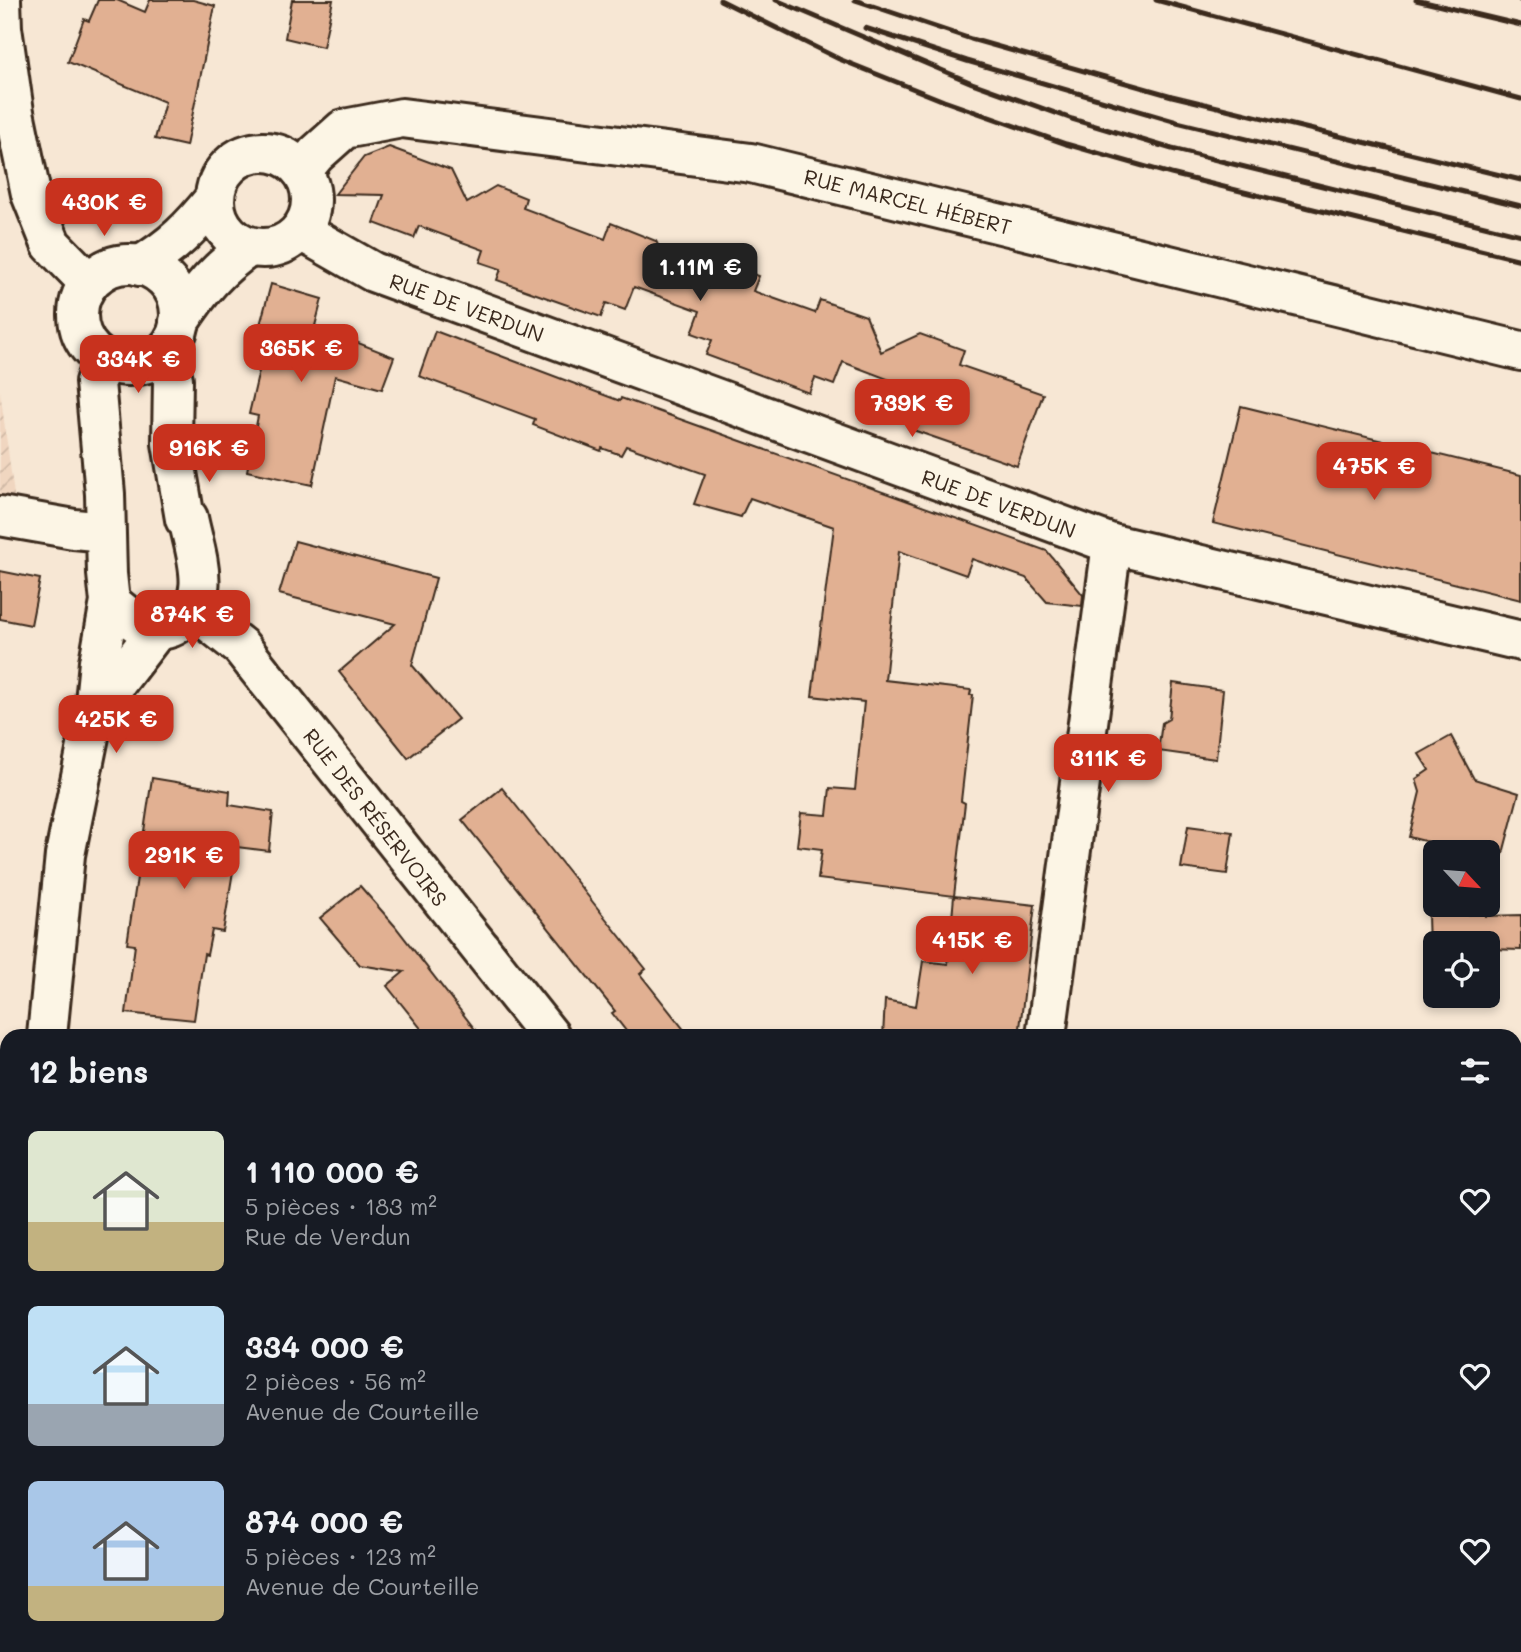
<!DOCTYPE html>
<html lang="fr">
<meta charset="utf-8">
<style>
:root{--surface:#171b24;--page:#242831;--text:#f1f3f6;--muted:#9ea1a6;--accent:#c8321e}
body{margin:0;font-family:Mali,sans-serif;background:var(--page);color:var(--text);height:100vh;display:flex;flex-direction:column;font-size:26px;white-space:nowrap}
*{box-sizing:border-box;margin:0}
p{font-size:23px;color:var(--muted)}
.icon{flex:none;width:38px;height:38px;fill:none;stroke:currentColor;stroke-width:2;stroke-linecap:round;stroke-linejoin:round}
.map{position:relative;flex:1;overflow:hidden}
.sheet{position:absolute;left:0px;top:1029px;width:1522px;height:623px;display:flex;flex-direction:column;background:var(--surface);border-radius:21px 21px 0 0;box-shadow:0 4px 10px #0003}
.sheet>*{flex:none}
.needle{width:46px;rotate:116deg}
.controls{position:absolute;left:1423px;top:840px;display:grid;gap:14px}
.controls a{display:grid;place-items:center;width:77px;height:77px;border-radius:10px;background:var(--surface);box-shadow:0 4px 10px #0003;font-size:35px}
.price{position:absolute;translate:-50% -60px;padding:0 16px;border-radius:14px;background:var(--accent);color:#fff;font-size:23px;line-height:46px;filter:drop-shadow(0 2px 4px #0008)}
.price::after{content:'';position:absolute;left:50%;top:42px;width:21px;height:16px;margin-left:-10px;background:inherit;clip-path:polygon(0 0,100% 0,50% 100%)}
.price.selected{background:#222;color:#fff}
ul{padding:0;list-style:none}
li{display:flex;align-items:center;gap:21px;height:175px;padding:0 28px}
li span{display:grid;place-items:center;flex:none;width:196px;height:140px;border-radius:10px;color:#555}
li>.icon{margin-inline-start:auto}
span .icon{width:84px;height:84px;fill:#fffc;stroke-width:1}
li b{font-size:30px}
h2{display:flex;justify-content:space-between;align-items:center;height:84px;padding:0 28px;font-size:30px}
.map>svg:first-child{display:block}
.industrial{fill:url(#industrial-furrows)}
.building{fill:#e1b092;stroke:#3b2a1e;stroke-width:2}
.lines{fill:none;stroke-linecap:round;stroke-linejoin:round}
.minor-casing{stroke:#3b2a1e;stroke-width:44}
.minor{stroke:#fcf5e5;stroke-width:38}
.rail{stroke:#3b2a1e;stroke-width:5}
.labels{text-anchor:middle;dominant-baseline:central;stroke-width:6;stroke-linejoin:round;paint-order:stroke}
.street-label{font-size:21px;fill:#3b2a1e;stroke:#fcf5e5}
</style>
<div class="map">
<svg width="1521" height="1652" viewBox="0 0 1521 1652">
<defs>
<pattern id="industrial-furrows" width="10" height="10" patternUnits="userSpaceOnUse" patternTransform="scale(1.75)"><rect width="10" height="10" fill="#f0d6c0"/><path d="M-1 1l2-2M0 10L10 0M9 11l2-2" fill="none" stroke="#cfb8a5"/></pattern>
</defs>
<rect width="100%" height="100%" fill="#f7e7d4"/>
<filter id="ink" filterUnits="userSpaceOnUse"><feTurbulence type="fractalNoise" baseFrequency=".0143" numOctaves="2"/><feDisplacementMap in="SourceGraphic" scale="14" xChannelSelector="R" yChannelSelector="G"/><feConvolveMatrix kernelMatrix="1 2 1 2 8 2 1 2 1" color-interpolation-filters="sRGB"/></filter>
<g filter="url(#ink)">
<!-- industrial -->
<path class="industrial" d="M0,391L15,502L0,499Z"/>
<!-- building -->
<g class="building">
<path d="M98,0H117L145,12L150,0H193L215,6L186,146L155,139L165,102L68,62L84,19L89,21Z"/>
<path d="M292,0H333L323,47L285,38Z"/>
<path d="M389,147L451,170L467,203L496,186L526,198L523,208L605,239L611,223L656,241L674,277L714,260L759,276L753,291L815,313L820,300L866,316L881,352L920,334L964,350L959,365L1043,394L1017,466L913,430L918,414L899,408L906,386L843,362L834,385L815,378L809,393L706,355L712,340L692,333L700,311L634,287L625,310L606,303L601,317L497,280L501,269L480,262L484,250L419,226L414,238L374,223L384,195L335,194L364,157Z"/>
<path d="M271,284L322,299L315,326L394,357L382,389L335,376L312,485L247,471L258,416L249,414L262,358L252,355Z"/>
<path d="M435,331L620,401L621,398L663,413L1047,551L1083,595L1082,606L1047,602L1026,578L972,559L966,575L899,551L885,680L971,690L970,695H973L961,801L965,803L954,896L818,879L822,849L797,846L801,813L827,815L830,788L855,790L864,702L812,696L834,527L750,498L741,517L694,504L705,474L626,446L621,455L602,448L601,451L533,425L535,419L419,376Z"/>
<path d="M1241,406L1521,475V600L1213,523Z"/>
<path d="M295,541L436,578L412,665L458,719L408,758L339,672L395,624L279,594Z"/>
<path d="M0,571L40,579L31,625L0,619Z"/>
<path d="M1173,683L1223,690L1216,759L1158,751L1162,723L1169,719Z"/>
<path d="M1451,736L1474,779L1519,793L1501,861L1488,858V852H1467L1409,837L1420,792L1416,779L1429,770L1419,754Z"/>
<path d="M152,778L230,791L229,805L273,812L269,851L237,847L223,932L212,930L207,955L204,954L194,1020L126,1013L135,945L127,944Z"/>
<path d="M502,788L646,969L640,974L689,1036H630L612,1013L615,1011L462,820Z"/>
<path d="M1188,826L1233,832L1227,874L1181,868Z"/>
<path d="M360,886L395,926L480,1036H427L387,986L404,972L360,965L320,918Z"/>
<path d="M954,896L1035,905L1019,1036H883L885,1000L916,1006L923,961L948,964Z"/>
<path d="M1487,914L1486,916L1521,915V950L1488,949V943H1435V947H1429L1428,915Z"/>
</g>
<g class="lines">
<!-- minor casing -->
<g class="minor-casing">
<g id="minor">
<path d="M1,0L2,28L14,112L31,194L51,244L89,283"/>
<circle cx="263" cy="200" r="48"/>
<path d="M302,171L316,154L344,129L402,118L751,163L1521,351"/>
<path d="M301,231L373,272L1112,544L1521,641"/>
<circle cx="129" cy="315" r="51"/>
<path d="M140,266C174,245 190,229 215,198"/>
<path d="M179,322C201,289 217,269 249,247"/>
<path d="M0,516L74,529L105,532"/>
<path d="M110,602C121,610 133,623 146,628C155,632 169,630 177,624C215,600 195,553 188,518L185,519L172,443L173,379L164,352"/>
<path d="M193,609L241,647L550,1036"/>
<path d="M94,712L157,630"/>
<path d="M47,1036L65,855L94,712L99,662L110,602L107,574L105,494L95,382L104,360"/>
<path d="M1046,1036L1112,544"/>
<path d="M0,1334L7,1335"/>
<path d="M1516,1359L1521,1343"/>
<path d="M0,1570L7,1467"/>
<path d="M650,1645L651,1652"/>
<path d="M962,1645L976,1650"/>
<path d="M1423,1652L1424,1645"/>
</g>
</g>
<!-- minor -->
<use href="#minor" class="minor"/>
<!-- rail -->
<g class="rail">
<path d="M720,0L839,59L944,101L1066,144L1171,174L1521,260"/>
<path d="M776,0L972,83L1072,119L1172,149L1521,235"/>
<path d="M855,0L971,39L1172,96L1521,180"/>
<path d="M1156,0L1521,99"/>
<path d="M1416,0L1521,25"/>
<path d="M1520,0H1521"/>
<path d="M865,28L967,61L1177,122L1521,206"/>
</g>
</g>
</g>
<g class="labels">
<!-- street labels -->
<g class="street-label">
<text transform="translate(908 201) rotate(14)">RUE MARCEL HÉBERT</text>
<text transform="translate(467 307) rotate(20)">RUE DE VERDUN</text>
<text transform="translate(999 503) rotate(20)">RUE DE VERDUN</text>
<text transform="translate(376 817) rotate(52)">RUE DES RÉSERVOIRS</text>
</g>
</g>
</svg>
<div class="controls">
<a><svg class="needle" viewBox="-14 -14 28 28"><path d="M0-13l5 13h-10z" fill="#e53935"/><path d="M0 13l5-13h-10z" fill="#9ea1a6"/></svg></a>
<a><svg class="icon" aria-label="locate" viewBox="0 0 24 24"><circle cx="12" cy="12" r="6"/><path d="M12 2v4M12 18v4M2 12h4M18 12h4"/></svg></a>
</div>
<b class="price" style="left:104px;top:238px">430K €</b>
<b class="price selected" style="left:700px;top:303px">1.11M €</b>
<b class="price" style="left:301px;top:384px">365K €</b>
<b class="price" style="left:138px;top:395px">334K €</b>
<b class="price" style="left:912px;top:439px">739K €</b>
<b class="price" style="left:209px;top:484px">916K €</b>
<b class="price" style="left:1374px;top:502px">475K €</b>
<b class="price" style="left:192px;top:650px">874K €</b>
<b class="price" style="left:116px;top:755px">425K €</b>
<b class="price" style="left:1108px;top:794px">311K €</b>
<b class="price" style="left:184px;top:891px">291K €</b>
<b class="price" style="left:972px;top:976px">415K €</b>
<section class="sheet">
<h2>12 biens<svg class="icon" aria-label="filters" viewBox="0 0 24 24"><path d="M4 7h16M4 17h16"/><circle cx="9" cy="7" r="2"/><circle cx="15" cy="17" r="2"/></svg></h2>
<ul>
<li><span style="background:linear-gradient(#dfe7d0 65%,#c2b280 0)"><svg class="icon" aria-label="home" viewBox="0 0 24 24"><path d="M3 11l9-7 9 7M6 9v11h12V9"/></svg></span><div><b>1 110 000 €</b><p>5 pièces · 183 m²</p><p>Rue de Verdun</p></div><svg class="icon" aria-label="heart" viewBox="0 0 24 24"><path d="M12 20l-8-8c-3-5 5-10 8-4 3-6 11-1 8 4z"/></svg></li>
<li><span style="background:linear-gradient(#bfe0f5 70%,#9aa5b1 0)"><svg class="icon" aria-label="home" viewBox="0 0 24 24"><path d="M3 11l9-7 9 7M6 9v11h12V9"/></svg></span><div><b>334 000 €</b><p>2 pièces · 56 m²</p><p>Avenue de Courteille</p></div><svg class="icon" aria-label="heart" viewBox="0 0 24 24"><path d="M12 20l-8-8c-3-5 5-10 8-4 3-6 11-1 8 4z"/></svg></li>
<li><span style="background:linear-gradient(#a9c7e8 75%,#c2b280 0)"><svg class="icon" aria-label="home" viewBox="0 0 24 24"><path d="M3 11l9-7 9 7M6 9v11h12V9"/></svg></span><div><b>874 000 €</b><p>5 pièces · 123 m²</p><p>Avenue de Courteille</p></div><svg class="icon" aria-label="heart" viewBox="0 0 24 24"><path d="M12 20l-8-8c-3-5 5-10 8-4 3-6 11-1 8 4z"/></svg></li>
</ul>
</section>
</div>
